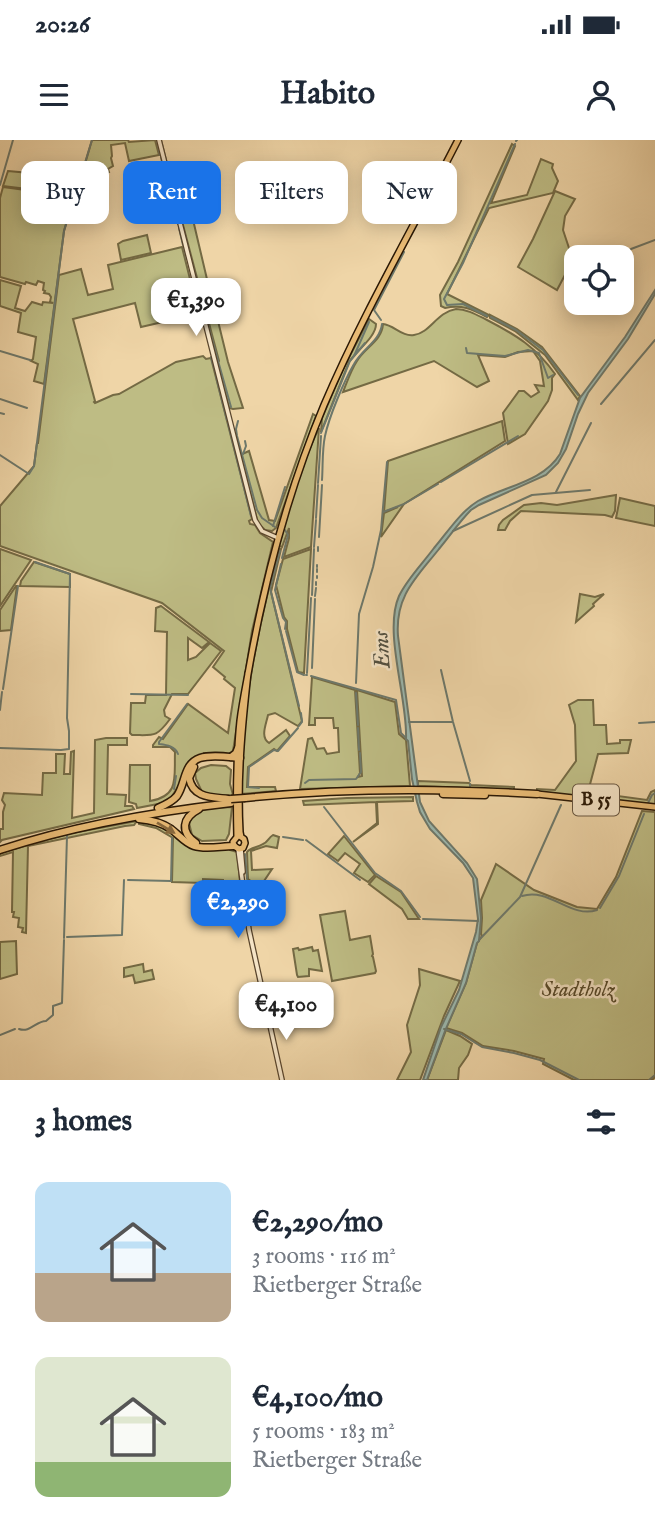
<!DOCTYPE html>
<meta charset="utf-8">
<style>
:root{--surface:#fff;--page:#f2f2f3;--text:#1f2937;--muted:#747a83;--accent:#1a73e8}
body{margin:0;font-family:"IM FELL English",serif;background:var(--page);color:var(--text);height:100vh;display:flex;flex-direction:column;font-size:26px;white-space:nowrap}
*{box-sizing:border-box;margin:0}
p{font-size:23px;color:var(--muted)}
.icon{flex:none;width:38px;height:38px;fill:none;stroke:currentColor;stroke-width:2;stroke-linecap:round;stroke-linejoin:round}
.map{position:relative;height:940px;overflow:hidden}
.drawer{display:flex;flex-direction:column;background:var(--surface);flex:1}
.drawer>*{flex:none}
.top-card{position:absolute;left:21px;top:21px;width:614px;height:63px;display:flex;gap:14px}
.tools{position:absolute;left:564px;top:105px;display:grid;gap:14px}
.tools a{display:grid;place-items:center;width:70px;height:70px;border-radius:14px;background:var(--surface);box-shadow:0 4px 18px #0003;font-size:35px}
.price{position:absolute;translate:-50% -60px;padding:0 16px;border-radius:14px;background:#fff;color:#222;font-size:23px;line-height:46px;filter:drop-shadow(0 2px 4px #0008)}
.price::after{content:'';position:absolute;left:50%;top:42px;width:21px;height:16px;margin-left:-10px;background:inherit;clip-path:polygon(0 0,100% 0,50% 100%)}
.price.active{background:var(--accent);color:#fff}
ul{padding:0;list-style:none}
li{display:flex;align-items:center;gap:21px;height:175px;padding:0 35px}
li span{display:grid;place-items:center;flex:none;width:196px;height:140px;border-radius:14px;color:#555}
li>.icon{margin-inline-start:auto}
span .icon{width:84px;height:84px;fill:#fffc;stroke-width:1}
li b{font-size:30px}
h2{display:flex;justify-content:space-between;align-items:center;height:84px;padding:0 35px;font-size:30px}
.chip{padding:0 24px;border-radius:14px;background:var(--surface);box-shadow:0 4px 18px #0003;font-size:24px;line-height:63px}
.chip.active{background:var(--accent);color:#fff}
.status{display:flex;justify-content:space-between;align-items:center;height:49px;padding:0 35px;background:var(--surface);direction:ltr}
.status svg{height:19px;fill:currentColor}
header{display:flex;justify-content:space-between;align-items:center;height:91px;padding:0 35px;background:var(--surface);font-size:32px;font-weight:700}
.map>svg:first-child{display:block}
.green{fill:#bebc84;stroke:#746a44;stroke-width:2}
.water{fill:#9bb8af;stroke:#6d786b;stroke-width:2}
.lines{fill:none;stroke-linecap:round;stroke-linejoin:round}
.stream{stroke:#6d786b;stroke-width:2}
.minor-casing{stroke:#5a462d;stroke-width:6}
.major-casing{stroke:#291704;stroke-width:8}
.highway-casing{stroke:#291704;stroke-width:9}
.minor{stroke:#f5e4c6;stroke-width:3.5}
.major{stroke:#e8ba74;stroke-width:5}
.highway{stroke:#e8ba74;stroke-width:6}
.highway-bridge-casing{stroke:#291704;stroke-width:9;stroke-linecap:butt}
.highway-bridge{stroke:#e8ba74;stroke-width:6}
.oneway{fill:#88683c}
.labels{text-anchor:middle;dominant-baseline:central;stroke-width:5;stroke-linejoin:round;paint-order:stroke}
.shield{fill:#f5e4c6;stroke:#66543e;stroke-width:2}
.shield-label{font-size:19px;font-weight:bold;fill:#291704}
.park-label{font-size:21px;font-style:italic;fill:#56492a;stroke:#f5e4c6}
.water-label{font-size:23px;font-style:italic;fill:#514f40;stroke:#f5e4c6}
</style>
<div class="status"><b>20:26</b><svg viewBox="0 0 49 12"><path d="M0 12V9h3v3zM5 12V6h3v6zM10 12V3h3v9zM15 12V0h3v12zM26 1h20v11H26zM47 4h2v5h-2z"/></svg></div>
<header><svg class="icon" aria-label="menu" viewBox="0 0 24 24"><path d="M4 6h16M4 12h16M4 18h16"/></svg>Habito<svg class="icon" aria-label="person" viewBox="0 0 24 24"><circle cx="12" cy="8" r="4"/><path d="M4 21q1-7 8-7t8 7"/></svg></header>
<div class="map">
<svg width="655" height="940" viewBox="0 0 655 940">
<rect width="100%" height="100%" fill="#efd5a7"/>
<filter id="stains"><feTurbulence type="fractalNoise" baseFrequency=".00286" numOctaves="4"/><feColorMatrix values="0 0 0 0 .2 0 0 0 0 .09 0 0 0 0 .02 0 0 0 .5 -.17"/></filter>
<radialGradient id="worn" r=".72"><stop offset=".6" stop-color="#630" stop-opacity="0"/><stop offset="1" stop-color="#630" stop-opacity=".3"/></radialGradient>
<!-- green -->
<g class="green">
<path d="M92,0H128L129,2L155,0L159,15L129,21L125,3L111,5L112,16L111,18L113,26L108,29L109,32L80,41Z"/>
<path d="M512,4L515,6L491,63L527,55L541,19L553,24L552,28L558,41L553,53L489,68L447,154L489,175L487,177C472,169 461,164 445,168L441,166L440,155L458,122Z"/>
<path d="M8,31L40,34L35,50L3,46Z"/>
<path d="M54,35L80,37L64,91L44,244L34,241L38,224L31,221L33,219L36,197L18,192L21,173L0,166V140L21,146L15,168L25,171L32,162L42,165L43,162L53,163L50,162L51,157L49,154L44,153L45,151L43,150L44,143L38,141L36,145L26,142L25,144L0,137V58L3,47L33,51L31,60L55,67L56,64L63,66L69,46L52,40Z"/>
<path d="M186,50L214,169L212,170L215,182L218,181L228,222L243,268L233,269L229,268L217,223L219,221L174,51Z"/>
<path d="M555,51L575,59L565,76L563,90L571,114L575,116L557,150L518,127L533,99Z"/>
<path d="M147,95L151,113L121,120L118,104L123,101Z"/>
<path d="M182,107L198,171L196,172L197,174L141,187L135,163L73,179L95,261L94,262L95,263L113,255L119,254L176,222L203,216L206,219L211,218L252,379L249,381L250,384L255,385L260,393L273,402L252,491L233,611L229,614L204,613V615L196,617L171,658L163,663L137,668L136,664L129,662L130,625H150V661C180,656 174,637 175,612L170,607H153V605L159,597L163,599L188,564L228,593L235,548L224,539L225,537L213,527L224,511L162,463L0,406V366L34,326L37,303H38L59,135L81,129L88,155L113,149L108,125Z"/>
<path d="M456,169C467,169 477,175 487,180C516,195 536,207 555,234L552,238V250L548,261L525,294L508,304L503,273L519,251H524L531,257L539,252L535,245L544,246L540,221L533,211L518,212L505,217L478,215L489,241L477,247L434,221L343,252C347,242 351,230 357,221C365,207 382,201 383,184C394,185 402,197 414,195C430,193 437,172 456,169Z"/>
<path d="M490,175L517,189L542,207L580,256L578,260L545,215L515,191L490,178Z"/>
<path d="M369,179L376,184C376,197 357,210 349,222L321,292L322,278L342,231Z"/>
<path d="M313,274L316,276L276,388L272,391L265,390L258,383L240,315L249,311L269,380L275,381Z"/>
<path d="M502,281L505,301L404,364L381,397L384,373L398,367L384,372L388,321Z"/>
<path d="M319,288L311,407L284,417L289,398V388L282,407L279,406C289,368 302,322 319,288Z"/>
<path d="M616,355L615,371L612,377L605,375L521,371L510,381L505,390H498L499,385L503,380L524,365L541,363L557,365Z"/>
<path d="M620,358L655,366V386L616,378Z"/>
<path d="M0,409L31,420L0,466Z"/>
<path d="M279,409H281L271,452L302,581L298,586L275,573L268,575C266,585 260,597 269,603L286,590L290,596L277,611L274,609L248,627L247,647H275L276,651L241,654C243,614 244,575 251,535C258,492 268,450 279,409Z"/>
<path d="M311,409L304,533L298,532L287,489V481L284,477L276,445L283,419Z"/>
<path d="M34,422L70,434V447L20,446L21,441Z"/>
<path d="M16,446H17L11,490L0,491V470Z"/>
<path d="M580,454L595,457L604,454L593,464L594,466L576,482Z"/>
<path d="M161,466L209,502L202,508L188,498V520L196,517L210,503L221,511L188,554H172L164,570L165,576L170,579C156,598 154,595 132,595L130,593L131,563H145L146,555H166L167,492L155,491L156,468Z"/>
<path d="M312,537L355,550L360,633L358,637L362,636L357,550L395,562L399,594L406,600L410,646L300,649L308,599L312,598L317,609L324,608L327,614L339,612L338,588H334L333,578H315V585H309Z"/>
<path d="M578,560H593L594,585H606L607,604L620,603V600H631L628,613L598,614L588,652L647,660L651,652L655,650V665L537,652V649L555,650L576,621L575,585L569,565Z"/>
<path d="M106,598H127V605H108L107,654L126,655L125,666H132L134,669L2,700L0,702V689H3V672L5,665L2,660L4,653L42,655L43,633H56V614H65L64,634H70L71,612L74,611L72,678L94,673L95,600Z"/>
<path d="M211,625L226,626L231,630L230,644L233,655L213,656L202,652L196,639L195,633L201,628Z"/>
<path d="M418,641L469,643L471,645L514,647V650L418,646Z"/>
<path d="M413,657V661L377,662L378,684L353,702L377,683L376,662L304,665L303,661L347,658Z"/>
<path d="M232,667L229,694L226,700L202,701L192,695L189,683C196,666 216,668 232,667Z"/>
<path d="M642,671L655,672V937L652,940H574L543,924L544,919L514,911L483,906L462,893L446,888L466,843L477,803L482,796L481,794L482,778L481,760L496,724L534,750L577,767L597,769L616,737Z"/>
<path d="M137,681L134,685L125,686L28,706L26,793L22,792L23,788L18,787L19,778L13,777L14,772H12L13,712L0,716V713L67,694Z"/>
<path d="M139,681L164,687L185,703L230,708V710L237,712L242,761H240L241,768L239,770L217,774L214,758L225,756L223,740L203,739V743L172,742L173,698L156,688L139,684Z"/>
<path d="M273,695L279,697L277,708L266,706L251,711L252,730L272,729L260,747H256V752H249L248,741L252,742L248,739L247,712C251,707 257,708 263,704C268,702 268,698 273,695Z"/>
<path d="M344,696L375,735L368,742L354,733L360,724L345,713L338,721L328,714Z"/>
<path d="M376,736L401,752L419,779H408L402,769L369,744Z"/>
<path d="M345,771L350,800L370,796L373,814L372,816L373,817L376,831L375,833L332,841L320,775Z"/>
<path d="M16,801L17,834L0,839V802Z"/>
<path d="M312,807L313,811L318,810L322,831L309,829V836L298,837L297,835L293,809L298,808L299,810Z"/>
<path d="M143,824L144,832L152,830L154,839L135,843L133,835L124,837V828Z"/>
<path d="M419,829L460,841L444,876L420,940H397L411,912L407,885L420,845Z"/>
<path d="M446,890L460,896L472,904L468,915L459,928L458,940H427Z"/>
</g>
<!-- water -->
<path class="water" d="M655,150V154L628,199L588,253L578,274L566,309L558,323L546,335L479,365L471,370C459,382 450,396 439,409C416,438 395,456 398,496L420,662L429,681L467,723L477,739L481,778L479,801L477,803L466,843L445,891L427,940H423L441,887L459,850L476,792L478,779L473,738L463,723L430,689L420,672L417,662L412,639L408,601L406,599C408,559 383,492 399,456C407,439 423,423 434,408C447,393 460,372 478,361C505,346 543,342 560,314L580,258L625,197Z"/>
<g class="lines">
<!-- stream -->
<g class="stream">
<path d="M157,0L160,15"/>
<path d="M161,0L199,152"/>
<path d="M516,1L517,0"/>
<path d="M161,17L167,43"/>
<path d="M0,45L13,0"/>
<path d="M172,60L178,84"/>
<path d="M179,88L183,105"/>
<path d="M184,107L187,119"/>
<path d="M623,115L631,109L655,100"/>
<path d="M487,176L463,164L447,165L444,159L463,123L515,4"/>
<path d="M491,177L516,190L543,210L578,255"/>
<path d="M206,178L231,267"/>
<path d="M381,180L374,170L404,112"/>
<path d="M466,208L467,213L505,216L528,210L539,213L548,238L553,235"/>
<path d="M0,211L30,220"/>
<path d="M354,216L369,182"/>
<path d="M211,217L216,234"/>
<path d="M216,236L227,280"/>
<path d="M0,259L27,268"/>
<path d="M601,264L655,200"/>
<path d="M0,273L4,274"/>
<path d="M238,281L236,289L237,296L257,370L262,378L275,387"/>
<path d="M228,283L251,376"/>
<path d="M321,293L350,221L365,203"/>
<path d="M243,314L246,306L245,301"/>
<path d="M0,315L29,334L34,326L64,91L92,0"/>
<path d="M322,340C323,326 322,310 325,296C329,277 344,241 354,224C362,209 380,201 382,184"/>
<path d="M441,342L518,296"/>
<path d="M318,343L321,296"/>
<path d="M556,352L591,283"/>
<path d="M383,372L404,364L438,344"/>
<path d="M316,378L318,345"/>
<path d="M273,386L285,347"/>
<path d="M453,391L532,355L590,350"/>
<path d="M319,397L322,345"/>
<path d="M314,407L316,380"/>
<path d="M280,411L270,448L271,452L299,566"/>
<path d="M318,411V407"/>
<path d="M282,418L288,395L285,390"/>
<path d="M281,424L275,450L283,478L286,482L285,489"/>
<path d="M317,427V425"/>
<path d="M317,432V429"/>
<path d="M317,438V436"/>
<path d="M316,445V442"/>
<path d="M312,455L314,409"/>
<path d="M315,456L316,448"/>
<path d="M286,491L297,532L304,535"/>
<path d="M312,528L315,459"/>
<path d="M441,530L453,582L470,641"/>
<path d="M307,533L311,458"/>
<path d="M306,535H307"/>
<path d="M311,536L396,560L401,593L406,598"/>
<path d="M356,543L359,474L373,427L381,390L387,322"/>
<path d="M3,549L18,446"/>
<path d="M356,553L358,585"/>
<path d="M131,554L188,555"/>
<path d="M0,570L2,552"/>
<path d="M409,582H452"/>
<path d="M639,583L655,582"/>
<path d="M299,586L302,582L301,573"/>
<path d="M358,588L359,610"/>
<path d="M0,608L61,610L69,609V591L67,578L70,434L35,422"/>
<path d="M178,614C175,606 166,605 159,604V602L187,564"/>
<path d="M305,643L309,640L356,639L361,632L360,613"/>
<path d="M470,644V646"/>
<path d="M259,648L248,647L249,627L274,610L278,611L298,588"/>
<path d="M174,649L176,636"/>
<path d="M648,663L652,655L655,653"/>
<path d="M324,667L375,733L401,751L420,777"/>
<path d="M283,697L303,700"/>
<path d="M306,700L360,740"/>
<path d="M245,714L247,739"/>
<path d="M128,740L171,741L172,698"/>
<path d="M522,756C549,747 571,779 597,770"/>
<path d="M600,768L619,736L644,674"/>
<path d="M219,775L241,769L240,760"/>
<path d="M423,779L478,781"/>
<path d="M198,780L215,776"/>
<path d="M67,797L122,795L124,740"/>
<path d="M64,798L67,696"/>
<path d="M479,800L520,757L561,665"/>
<path d="M19,889C30,893 36,881 46,881L53,875V866L62,863L64,800"/>
<path d="M444,889L461,894L482,907L514,913L540,920L579,940"/>
<path d="M0,895L15,889"/>
<path d="M649,940L655,935"/>
</g>
<!-- minor casing -->
<g class="minor-casing">
<g id="minor">
<path d="M159,0L255,380L262,391L278,398"/>
<path d="M238,709L249,790L282,940"/>
<path d="M241,709L243,732"/>
</g>
</g>
<!-- major casing -->
<g class="major-casing">
<g id="major">
<path d="M248,533C242,586 237,639 240,692L241,697L244,699L245,703L243,708L239,709L234,706L233,702L237,697C236,658 236,620 240,581C242,565 245,550 248,534C264,442 288,351 324,265C363,174 413,88 458,0"/>
<path d="M537,654L655,667"/>
</g>
</g>
<!-- highway casing -->
<g class="highway-casing">
<g id="highway">
<path d="M231,617L236,613L238,608"/>
<path d="M194,627L189,638C193,658 211,657 228,659"/>
<path d="M443,654L485,655"/>
<path d="M245,658C341,648 439,648 537,654"/>
<path d="M158,668C165,665 172,662 177,656C186,643 183,624 200,618C212,614 228,617 240,618"/>
<path d="M139,679C151,680 161,682 171,689C179,695 185,703 194,706C206,710 221,706 234,706"/>
<path d="M196,703C180,692 182,678 199,669"/>
<path d="M0,710C75,685 153,672 231,663"/>
</g>
</g>
<!-- minor -->
<use href="#minor" class="minor"/>
<!-- major -->
<use href="#major" class="major"/>
<!-- highway -->
<use href="#highway" class="highway"/>
<!-- highway-bridge casing -->
<g class="highway-bridge-casing">
<path id="highway-bridge" d="M231,659L245,658"/>
</g>
<!-- highway-bridge -->
<use href="#highway-bridge" class="highway-bridge"/>
</g>
<!-- one-way arrows -->
<defs><path id="oneway-solid" d="M-6-.8H1V-3.2L6.5 0L1 3.2V.8H-6Z" transform="scale(1.75)"/></defs>
<use class="oneway" href="#oneway-solid" transform="translate(166 688) rotate(31)"/>
<g class="labels">
<!-- shield labels -->
<rect class="shield" x="573" y="644.5" width="46" height="31" rx="5"/>
<g class="shield-label">
<text x="596" y="660">B 55</text>
</g>
<!-- park labels -->
<g class="park-label">
<text x="578" y="850">Stadtholz</text>
</g>
<!-- water labels -->
<g class="water-label">
<text transform="translate(382 510) rotate(-94)">Ems</text>
</g>
</g>
<rect width="100%" height="100%" filter="url(#stains)"/>
<rect width="100%" height="100%" fill="url(#worn)"/>
</svg>
<div class="tools">
<a><svg class="icon" aria-label="locate" viewBox="0 0 24 24"><circle cx="12" cy="12" r="6"/><path d="M12 2v4M12 18v4M2 12h4M18 12h4"/></svg></a>
</div>
<b class="price" style="left:196px;top:198px">€1,390</b>
<b class="price active" style="left:238px;top:800px">€2,290</b>
<b class="price" style="left:286px;top:902px">€4,100</b>
<div class="top-card">
<a class="chip">Buy</a>
<a class="chip active">Rent</a>
<a class="chip">Filters</a>
<a class="chip">New</a>
</div>
</div>
<section class="drawer">
<h2>3 homes<svg class="icon" aria-label="filters" viewBox="0 0 24 24"><path d="M4 7h16M4 17h16"/><circle cx="9" cy="7" r="2"/><circle cx="15" cy="17" r="2"/></svg></h2>
<ul>
<li><span style="background:linear-gradient(#bfe0f5 65%,#b9a48a 0)"><svg class="icon" aria-label="home" viewBox="0 0 24 24"><path d="M3 11l9-7 9 7M6 9v11h12V9"/></svg></span><div><b>€2,290/mo</b><p>3 rooms · 116 m²</p><p>Rietberger Straße</p></div></li>
<li><span style="background:linear-gradient(#dfe7d0 75%,#8fb573 0)"><svg class="icon" aria-label="home" viewBox="0 0 24 24"><path d="M3 11l9-7 9 7M6 9v11h12V9"/></svg></span><div><b>€4,100/mo</b><p>5 rooms · 183 m²</p><p>Rietberger Straße</p></div></li>
</ul>
</section>
